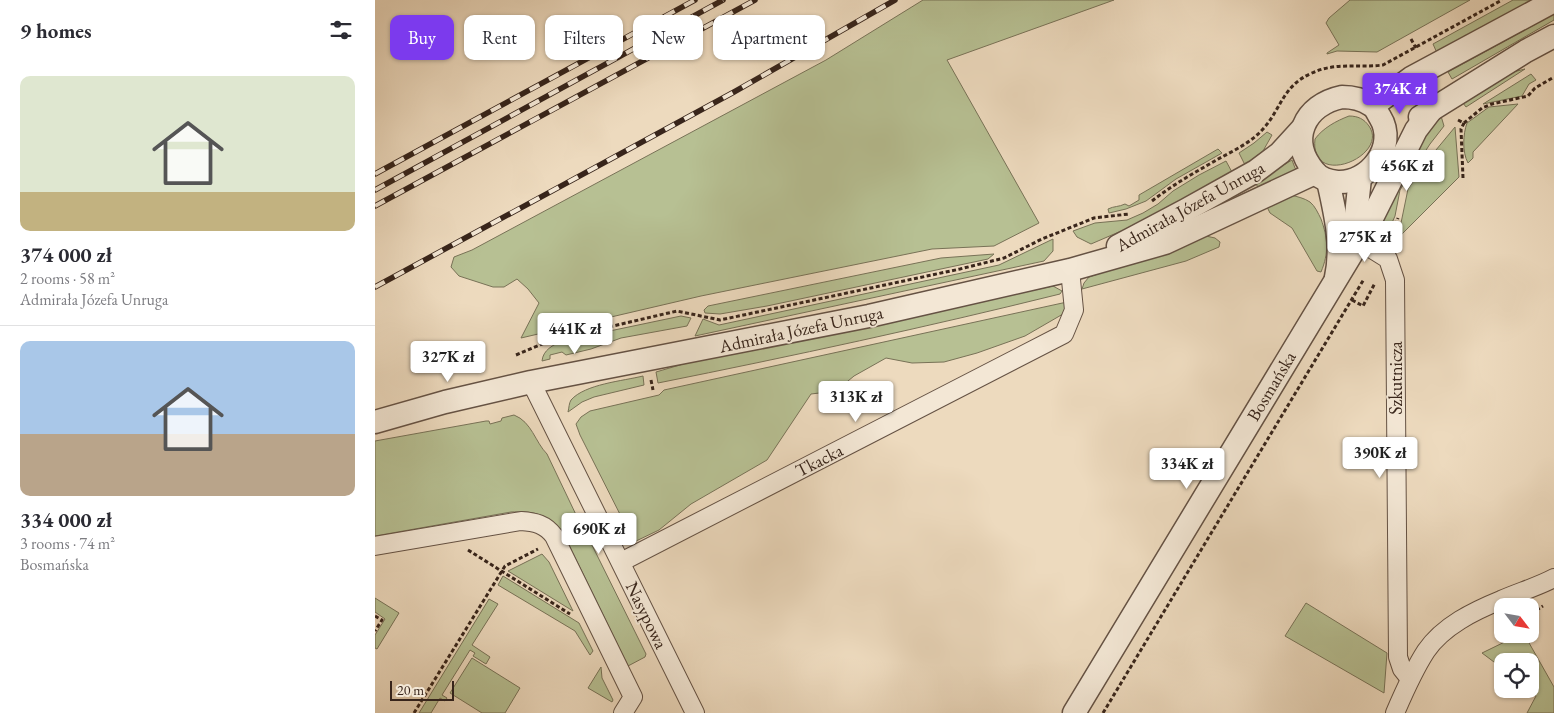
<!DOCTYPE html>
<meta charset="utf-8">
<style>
:root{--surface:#fff;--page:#f7f7f7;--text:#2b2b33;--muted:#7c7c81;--line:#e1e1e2;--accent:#7c3aed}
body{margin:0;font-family:"EB Garamond",serif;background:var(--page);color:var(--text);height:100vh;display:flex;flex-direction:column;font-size:19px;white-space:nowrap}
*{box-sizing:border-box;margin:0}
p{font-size:16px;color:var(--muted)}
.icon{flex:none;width:28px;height:28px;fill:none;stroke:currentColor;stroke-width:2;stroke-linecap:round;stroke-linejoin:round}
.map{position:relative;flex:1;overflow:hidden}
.sheet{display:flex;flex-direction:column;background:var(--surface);width:375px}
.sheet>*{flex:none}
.banner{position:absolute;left:15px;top:15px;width:475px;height:45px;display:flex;gap:10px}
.needle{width:32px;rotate:121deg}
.buttons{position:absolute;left:1119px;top:598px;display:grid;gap:10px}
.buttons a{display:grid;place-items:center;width:45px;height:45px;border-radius:10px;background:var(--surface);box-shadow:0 1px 4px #0004;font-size:25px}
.scale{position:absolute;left:15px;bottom:12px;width:64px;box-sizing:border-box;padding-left:5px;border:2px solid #38251b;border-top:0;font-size:14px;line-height:18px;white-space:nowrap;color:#38251b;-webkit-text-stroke:4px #f3e7d5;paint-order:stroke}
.price{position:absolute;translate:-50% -42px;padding:0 11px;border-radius:5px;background:#fff;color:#222;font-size:16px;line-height:32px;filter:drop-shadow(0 1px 2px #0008)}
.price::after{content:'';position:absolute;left:50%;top:30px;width:15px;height:11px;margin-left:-8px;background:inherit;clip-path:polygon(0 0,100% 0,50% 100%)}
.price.current{background:var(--accent);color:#fff}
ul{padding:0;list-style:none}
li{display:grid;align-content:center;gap:10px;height:265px;padding:0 20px}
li+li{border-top:1px solid var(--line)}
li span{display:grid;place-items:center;height:155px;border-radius:10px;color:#555}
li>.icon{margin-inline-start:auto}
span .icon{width:90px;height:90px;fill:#fffc;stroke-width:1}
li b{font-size:21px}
h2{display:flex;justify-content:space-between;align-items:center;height:60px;padding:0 20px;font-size:21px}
.chip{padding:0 18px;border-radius:10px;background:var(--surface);box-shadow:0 1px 4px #0004;font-size:18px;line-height:45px}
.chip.current{background:var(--accent);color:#fff}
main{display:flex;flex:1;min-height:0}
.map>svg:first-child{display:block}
.green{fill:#b7c093;stroke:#787257}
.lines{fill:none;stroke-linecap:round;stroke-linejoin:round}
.minor-casing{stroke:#655244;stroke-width:20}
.tertiary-casing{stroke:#655244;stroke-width:25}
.path{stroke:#38251b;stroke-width:3;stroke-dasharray:4 2.5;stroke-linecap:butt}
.minor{stroke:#f3e7d5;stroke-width:18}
.tertiary{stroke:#f3e7d5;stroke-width:22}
.rail-casing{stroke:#38251b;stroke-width:5.5}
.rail{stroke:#f3e7d5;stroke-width:4;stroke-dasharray:11;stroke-linecap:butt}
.labels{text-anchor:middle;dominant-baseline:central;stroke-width:4;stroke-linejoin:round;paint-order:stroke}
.street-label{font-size:18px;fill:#38251b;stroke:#f3e7d5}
</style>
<main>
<section class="sheet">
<h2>9 homes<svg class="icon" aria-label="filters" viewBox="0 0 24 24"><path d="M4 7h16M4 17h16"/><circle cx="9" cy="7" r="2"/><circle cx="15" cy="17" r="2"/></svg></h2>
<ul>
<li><span style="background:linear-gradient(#dfe7d0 75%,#c2b280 0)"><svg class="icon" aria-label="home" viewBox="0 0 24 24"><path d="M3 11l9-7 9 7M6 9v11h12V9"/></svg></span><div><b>374 000 zł</b><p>2 rooms · 58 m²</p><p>Admirała Józefa Unruga</p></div></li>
<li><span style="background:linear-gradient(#a9c7e8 60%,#b9a48a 0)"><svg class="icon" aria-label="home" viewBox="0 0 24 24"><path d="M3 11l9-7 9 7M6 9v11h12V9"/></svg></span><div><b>334 000 zł</b><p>3 rooms · 74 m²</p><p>Bosmańska</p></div></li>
</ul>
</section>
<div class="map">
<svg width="1179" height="713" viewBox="0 0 1179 713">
<rect width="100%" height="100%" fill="#eddabe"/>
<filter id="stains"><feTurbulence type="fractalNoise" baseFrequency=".004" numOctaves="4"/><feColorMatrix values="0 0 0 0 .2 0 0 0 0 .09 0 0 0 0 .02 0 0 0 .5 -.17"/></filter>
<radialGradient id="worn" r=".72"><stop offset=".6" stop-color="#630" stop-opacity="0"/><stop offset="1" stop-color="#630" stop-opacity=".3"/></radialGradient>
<!-- green -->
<g class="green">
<path d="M548,0H739L572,60L664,223L619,246L557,249L326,296L146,338L164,303L153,289L142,279L129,287H118L84,276L76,267L79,257L97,250L451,60Z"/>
<path d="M975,0H1095L1002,52L962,51L952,54V53L964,45L951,23L954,18Z"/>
<path d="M1138,0H1161L1096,35L1094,34L1089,36V39L1062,53L1058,44Z"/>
<path d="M1179,14V20L1077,79L1073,72Z"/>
<path d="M1150,69L1091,107L1088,103L1138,72Z"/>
<path d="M1156,74L1161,80L1154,84L1147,96L1108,104Z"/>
<path d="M1143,104L1098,152V158L1093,163C1087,152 1088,134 1092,123L1114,107Z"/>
<path d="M974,116C983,116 989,119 994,126C1015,156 934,190 940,139C948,128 961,121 974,116Z"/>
<path d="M1066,116L1069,126L1055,144L1025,190L1020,216L1008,243L1005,240L1002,234L1046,133Z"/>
<path d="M1080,127L1084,177L1027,234L1020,244H1016L1026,223L1033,189L1056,156Z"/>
<path d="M892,132L897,135L888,151L870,165L864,153L879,143Z"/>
<path d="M843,149L847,153L801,179L771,201L751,209L734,213L733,209C739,206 744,207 750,204L754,206L764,200V195Z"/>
<path d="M917,160L920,168L924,173L885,191L880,182Z"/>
<path d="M851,161L858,174L795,210L716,244L702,237L698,231L720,223L752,220L768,213L783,204L798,191L824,175Z"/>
<path d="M916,195C923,197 929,198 935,202C940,206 943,213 946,219C953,238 954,253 946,272L942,271L917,228L895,213L891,205Z"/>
<path d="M831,236L840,238L845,242L844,247L811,261L707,289L709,283L714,277L801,248Z"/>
<path d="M678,239V251L669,261L320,336L328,319L344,325L624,265Z"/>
<path d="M619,254L613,259L392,306L345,314L330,313L329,310L333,306L566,258Z"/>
<path d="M678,286L687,291L685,294C552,327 418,356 283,383L281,372L315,362Z"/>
<path d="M692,302L688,314L650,336L602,353L569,362L537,363L511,358L479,376L461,391L436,394L392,460L316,504L284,530L259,542L205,435L201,424L206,417L215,411L284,395L289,390Z"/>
<path d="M306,316L316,318L312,326L246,338L216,349L191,355L187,352L175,355V359L167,361C168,350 178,345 187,341Z"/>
<path d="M268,376L269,385L219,397L207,402L193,412C194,408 194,403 196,400C210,384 248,381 268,376Z"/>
<path d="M139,415C157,422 160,442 172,454L204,521L185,530C172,513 156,511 136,512L0,536V441L111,421H114L115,424L126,421L127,418Z"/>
<path d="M210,531L271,654L270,657L253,666L192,541Z"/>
<path d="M167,554L174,562L198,611L133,571Z"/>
<path d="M128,576L204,623L218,651L215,655L200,631L123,585Z"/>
<path d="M0,598L24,613L2,649L0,648V635L10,619L0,612Z"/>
<path d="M114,599L123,604L97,645L115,657L111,664L98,656L100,653L95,650L67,695L72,698L70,701L65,698L56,713H44Z"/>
<path d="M931,603L1012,653L1009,693L910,636Z"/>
<path d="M1146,634H1149L1179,687V713H1152L1161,696L1155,688V661H1128L1127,668L1107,653Z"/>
<path d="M97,658L145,688L130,713H107L75,693Z"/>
<path d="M226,667L227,678L238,700L237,702L213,688Z"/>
</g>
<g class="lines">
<!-- minor casing -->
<g class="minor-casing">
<g id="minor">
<path d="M984,241L1013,259L1020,280L1023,657L1027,669L1035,679"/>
<path d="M156,382L320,713"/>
<path d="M0,546L146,521C160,522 170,524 179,536L258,697L248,713"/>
<path d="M246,562L689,334L699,310L695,270"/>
<path d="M1020,713C1029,692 1038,671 1051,651C1068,626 1099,611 1126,600C1144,592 1162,587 1179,578"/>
</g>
</g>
<!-- tertiary casing -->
<g class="tertiary-casing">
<g id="tertiary">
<path d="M967,97C977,97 987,99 996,105C1000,107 1002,112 1005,117C1023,146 994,184 962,182C953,181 944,178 939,171C913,140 929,105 967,97Z"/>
<path d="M998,106L1036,78L1179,1"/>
<path d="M1045,117L1151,51L1179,36"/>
<path d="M953,181C960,212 968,245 961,277"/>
<path d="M978,244L985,178"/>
<path d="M743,246L811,210L881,171L905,153L926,130"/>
<path d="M0,422L70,402L156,382L494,316L695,270L790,243L940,173"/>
<path d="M699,713L991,230L1041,130L1057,109"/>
</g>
</g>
<!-- path -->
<g class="path">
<path d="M1036,39L1041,48"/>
<path d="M1083,120L1089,123L1107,108L1117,104L1153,96L1160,88L1179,77"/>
<path d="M1088,178L1086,129L1089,123"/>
<path d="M777,201C796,186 817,174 838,162C855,152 875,144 888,129C907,108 907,86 937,73C960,62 984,68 1008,65L1127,0"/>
<path d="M1015,237L1023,218"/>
<path d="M977,300L988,306L1000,283"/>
<path d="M141,355L174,341L302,311L345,320L585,269L629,258L667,239L719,218L754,214"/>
<path d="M276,380L278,390"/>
<path d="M93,550L195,614"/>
<path d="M1157,607L1160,611L1168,606"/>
<path d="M0,616L7,620L0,631"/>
<path d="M39,713L130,566L163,549"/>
<path d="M728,713L989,279"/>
</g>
<!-- minor -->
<use href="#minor" class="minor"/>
<!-- tertiary -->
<use href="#tertiary" class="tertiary"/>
<!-- rail casing -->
<g class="rail-casing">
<g id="rail">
<path d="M0,174L320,0"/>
<path d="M0,190L348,0"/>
<path d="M0,206L380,0"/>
<path d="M0,287L359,92L520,0"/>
</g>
</g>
<!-- rail -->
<use href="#rail" class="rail"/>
</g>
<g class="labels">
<!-- street labels -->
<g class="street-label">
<text transform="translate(815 206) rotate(-29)">Admirała Józefa Unruga</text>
<text transform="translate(426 329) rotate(-12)">Admirała Józefa Unruga</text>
<text transform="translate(1020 378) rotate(-90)">Szkutnicza</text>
<text transform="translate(896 386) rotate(-59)">Bosmańska</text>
<text transform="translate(444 460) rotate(-27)">Tkacka</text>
<text transform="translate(272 615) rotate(64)">Nasypowa</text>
</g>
</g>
<rect width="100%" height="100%" filter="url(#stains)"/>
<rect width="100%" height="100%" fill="url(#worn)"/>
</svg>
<div class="buttons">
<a><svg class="needle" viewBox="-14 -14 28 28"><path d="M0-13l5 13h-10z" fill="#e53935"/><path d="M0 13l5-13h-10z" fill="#7c7c81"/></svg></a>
<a><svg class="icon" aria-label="locate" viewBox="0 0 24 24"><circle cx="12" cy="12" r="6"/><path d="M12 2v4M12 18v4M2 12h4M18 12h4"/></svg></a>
</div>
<div class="scale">20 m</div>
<b class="price current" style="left:1025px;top:115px">374K zł</b>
<b class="price" style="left:1032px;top:192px">456K zł</b>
<b class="price" style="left:990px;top:263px">275K zł</b>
<b class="price" style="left:200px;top:355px">441K zł</b>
<b class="price" style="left:73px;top:383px">327K zł</b>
<b class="price" style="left:481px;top:423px">313K zł</b>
<b class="price" style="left:1005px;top:479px">390K zł</b>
<b class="price" style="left:812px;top:490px">334K zł</b>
<b class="price" style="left:224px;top:555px">690K zł</b>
<div class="banner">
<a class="chip current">Buy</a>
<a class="chip">Rent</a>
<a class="chip">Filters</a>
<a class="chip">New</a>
<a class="chip">Apartment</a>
</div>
</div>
</main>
